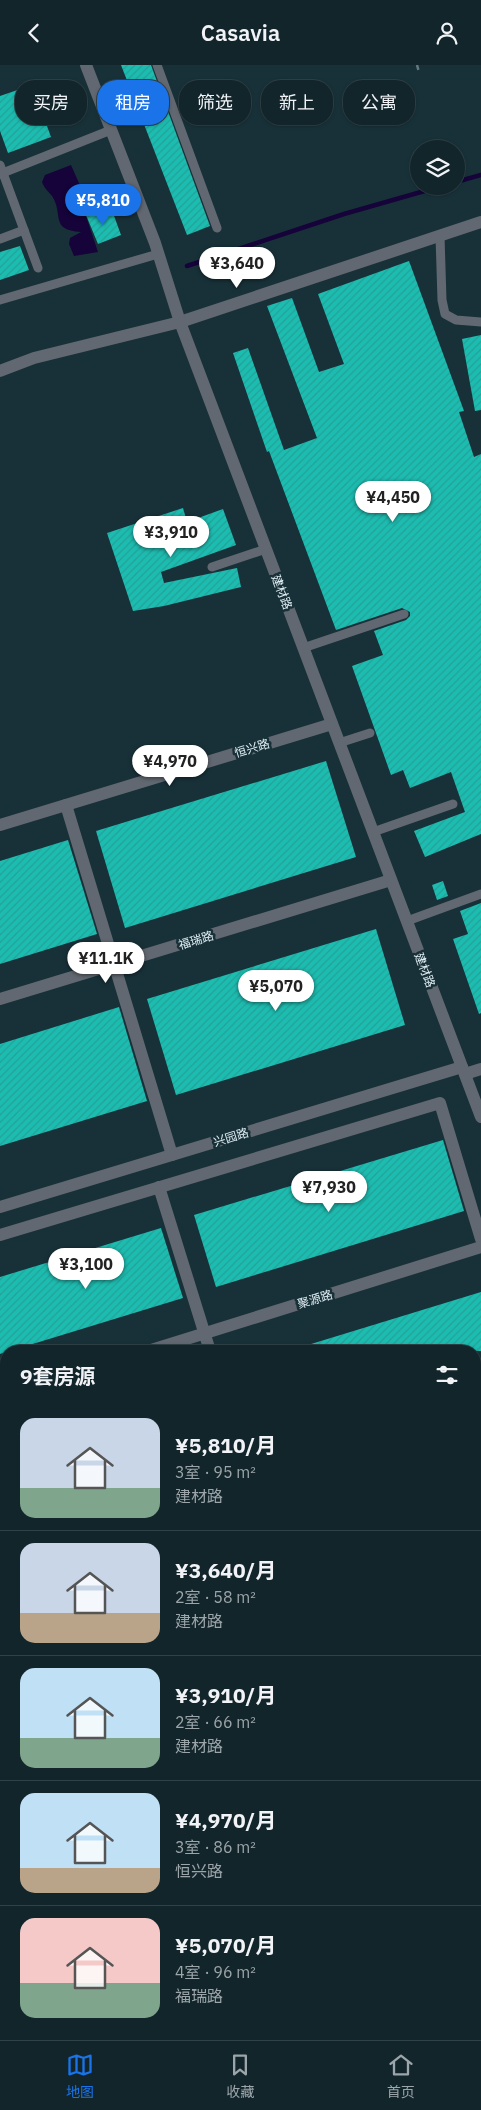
<!DOCTYPE html>
<html lang="zh">
<meta charset="utf-8">
<style>
:root{--surface:#12252b;--page:#1f3137;--text:#f1f3f6;--muted:#9ca5a9;--line:#314247;--accent:#1a73e8}
body{margin:0;font-family:"IBM Plex Sans","Noto Sans SC",sans-serif;background:var(--page);color:var(--text);height:100vh;display:flex;flex-direction:column;font-size:19px;white-space:nowrap}
*{box-sizing:border-box;margin:0}
p{font-size:16px;color:var(--muted)}
.icon{flex:none;width:28px;height:28px;fill:none;stroke:currentColor;stroke-width:2;stroke-linecap:round;stroke-linejoin:round}
.map{position:relative;flex:1;overflow:hidden}
.panel{position:absolute;left:0px;top:1280px;width:481px;height:695px;display:flex;flex-direction:column;background:var(--surface);border-radius:20px 20px 0 0;box-shadow:0 1px 4px #0004,0 0 0 1px var(--line)}
.panel>*{flex:none}
.hud{position:absolute;left:15px;top:15px;width:451px;height:45px;display:flex;gap:10px}
.controls{position:absolute;left:410px;top:75px;display:grid;gap:10px}
.controls a{display:grid;place-items:center;width:55px;height:55px;border-radius:50%;background:var(--surface);box-shadow:0 1px 4px #0004,0 0 0 1px var(--line);font-size:25px}
.price{position:absolute;translate:-50% -42px;padding:0 11px;border-radius:18px;background:#fff;color:#222;font-size:16px;line-height:32px;filter:drop-shadow(0 1px 2px #0008)}
.price::after{content:'';position:absolute;left:50%;top:30px;width:15px;height:11px;margin-left:-8px;background:inherit;clip-path:polygon(0 0,100% 0,50% 100%)}
.price.current{background:var(--accent);color:#fff}
ul{padding:0;list-style:none}
li{display:flex;align-items:center;gap:15px;height:125px;padding:0 20px}
li+li{border-top:1px solid var(--line)}
li span{display:grid;place-items:center;flex:none;width:140px;height:100px;border-radius:15px;color:#555}
li>.icon{margin-inline-start:auto}
span .icon{width:60px;height:60px;fill:#fffc;stroke-width:1}
li b{font-size:21px}
h2{display:flex;justify-content:space-between;align-items:center;height:60px;padding:0 20px;font-size:21px}
.pill{padding:0 18px;border-radius:20px;background:var(--surface);box-shadow:0 1px 4px #0004,0 0 0 1px var(--line);font-size:18px;line-height:45px}
.pill.current{background:var(--accent);color:#fff}
header{display:flex;justify-content:space-between;align-items:center;height:65px;padding:0 20px;background:var(--surface);font-size:22px;font-weight:600}
.dock{display:flex;justify-content:space-around;align-items:center;height:70px;border-top:1px solid var(--line);background:var(--surface);font-size:14px;color:var(--muted)}
.dock a{display:grid;justify-items:center;gap:2px}
.dock .current{color:var(--accent)}
.map>svg:first-child{display:block}
.water{fill:#16033a}
.lines{fill:none;stroke-linecap:round;stroke-linejoin:round}
.stream{stroke:#16033a;stroke-width:4.5}
.building{fill:url(#building-hatch)}
.path{stroke:#657981;stroke-width:2.5;stroke-dasharray:5 2.5;stroke-linecap:butt}
.service{stroke:#626871;stroke-width:9}
.minor{stroke:#626871;stroke-width:12}
.tertiary{stroke:#626871;stroke-width:12}
.labels{text-anchor:middle;dominant-baseline:central;stroke-width:5;stroke-linejoin:round;paint-order:stroke}
.street-label{font-size:12px;fill:#dfedf3;stroke:#183139}
</style>
<header><svg class="icon" aria-label="back" viewBox="0 0 24 24"><path d="M15 5l-7 7 7 7"/></svg>Casavia<svg class="icon" aria-label="person" viewBox="0 0 24 24"><circle cx="12" cy="8" r="4"/><path d="M4 21q1-7 8-7t8 7"/></svg></header>
<div class="map">
<svg width="481" height="1975" viewBox="0 0 481 1975">
<defs>
<pattern id="building-hatch" width="6" height="6" patternUnits="userSpaceOnUse" patternTransform="scale(1.25)"><rect width="6" height="6" fill="#1cbdb1"/><path d="M-1 1l2-2M0 6l6-6M5 7l2-2" fill="none" stroke="#26a097"/></pattern>
</defs>
<rect width="100%" height="100%" fill="#183139"/>
<!-- water -->
<path class="water" d="M71,100L91,145L85,148L98,187L74,191L69,179L70,173L81,167C49,165 64,149 52,131C48,126 44,123 42,117L45,110Z"/>
<g class="lines">
<!-- stream -->
<g class="stream">
<path d="M456,117L481,110"/>
<path d="M187,201L344,149L442,121"/>
</g>
</g>
<!-- building -->
<g class="building">
<path d="M121,0H151L210,161L187,170Z"/>
<path d="M32,20L51,72L8,88L0,66V31Z"/>
<path d="M100,145L103,151L113,148L121,170L98,179L86,150Z"/>
<path d="M20,181L29,205L0,215V187Z"/>
<path d="M409,196L464,346L459,347L474,392L481,389V769L425,792L414,766L465,747L451,707L410,723L403,705L391,710L352,601L383,590L374,566L406,555L410,551V547L402,543L336,565L269,386L267,387L233,288L248,283L284,385L317,373L267,241L292,233L319,307L344,299L318,229Z"/>
<path d="M481,270V345L475,346L462,274Z"/>
<path d="M183,443L187,457L223,444L236,480L161,507L164,518L237,503L241,522L164,541L133,546L107,468Z"/>
<path d="M326,696L356,792L125,863L96,766Z"/>
<path d="M68,775L97,869L0,899V796Z"/>
<path d="M443,816L448,831L437,835L432,820Z"/>
<path d="M481,838V948L479,949L453,874L468,869L460,846Z"/>
<path d="M376,864L405,960L176,1030L147,934Z"/>
<path d="M119,942L147,1036L0,1081V979Z"/>
<path d="M443,1075L464,1146L216,1222L194,1150Z"/>
<path d="M161,1163L183,1233L0,1289V1212Z"/>
<path d="M481,1227V1286H298V1283Z"/>
</g>
<g class="lines">
<!-- path -->
<path class="path" d="M417,0L419,7"/>
<!-- service -->
<g class="service">
<path d="M157,0L217,163"/>
<path d="M0,100L38,203"/>
<path d="M0,109L111,65"/>
<path d="M440,171L442,235L445,249L456,255L481,257"/>
<path d="M0,174L24,165"/>
<path d="M0,235L158,189"/>
<path d="M212,502L266,484"/>
<path d="M303,583L404,549"/>
<path d="M339,678L370,668"/>
<path d="M373,767L453,739"/>
<path d="M407,856L481,829"/>
<path d="M0,1728L6,1727"/>
<path d="M400,1969L401,1975"/>
<path d="M177,1975L218,1969"/>
</g>
<!-- minor -->
<g class="minor">
<path d="M0,306L34,293L180,257L481,157"/>
<path d="M66,740L172,1090"/>
<path d="M0,760L332,659"/>
<path d="M0,934L391,815"/>
<path d="M465,1009L481,1004"/>
<path d="M159,1122L210,1286"/>
<path d="M0,1142L462,1002"/>
<path d="M0,1170L440,1038L481,1174"/>
<path d="M148,1286L481,1182"/>
<path d="M0,1333L6,1331"/>
<path d="M475,1345L481,1343"/>
<path d="M0,1490L6,1488"/>
<path d="M475,1503L481,1502"/>
<path d="M0,1607L6,1606"/>
<path d="M0,1622L6,1643"/>
</g>
<!-- tertiary -->
<g class="tertiary">
<path d="M86,0L155,178L180,257L481,1052"/>
<path d="M475,1570L481,1569"/>
<path d="M0,1644L6,1643"/>
</g>
</g>
<g class="labels">
<!-- street labels -->
<g class="street-label">
<text transform="translate(282 527) rotate(69)">建材路</text>
<text transform="translate(252 683) rotate(-17)">恒兴路</text>
<text transform="translate(196 875) rotate(-17)">福瑞路</text>
<text transform="translate(425 905) rotate(69)">建材路</text>
<text transform="translate(231 1072) rotate(-17)">兴园路</text>
<text transform="translate(315 1234) rotate(-17)">聚源路</text>
</g>
</g>
</svg>
<div class="controls">
<a><svg class="icon" aria-label="layers" viewBox="0 0 24 24"><path d="M12 4l9 5-9 5-9-5zM3 14l9 5 9-5"/></svg></a>
</div>
<b class="price current" style="left:103px;top:161px">¥5,810</b>
<b class="price" style="left:237px;top:224px">¥3,640</b>
<b class="price" style="left:393px;top:458px">¥4,450</b>
<b class="price" style="left:171px;top:493px">¥3,910</b>
<b class="price" style="left:170px;top:722px">¥4,970</b>
<b class="price" style="left:106px;top:919px">¥11.1K</b>
<b class="price" style="left:276px;top:947px">¥5,070</b>
<b class="price" style="left:329px;top:1148px">¥7,930</b>
<b class="price" style="left:86px;top:1225px">¥3,100</b>
<div class="hud">
<a class="pill">买房</a>
<a class="pill current">租房</a>
<a class="pill">筛选</a>
<a class="pill">新上</a>
<a class="pill">公寓</a>
</div>
<section class="panel">
<h2>9套房源<svg class="icon" aria-label="filters" viewBox="0 0 24 24"><path d="M4 7h16M4 17h16"/><circle cx="9" cy="7" r="2"/><circle cx="15" cy="17" r="2"/></svg></h2>
<ul>
<li><span style="background:linear-gradient(#c9d6e8 70%,#7fa58c 0)"><svg class="icon" aria-label="home" viewBox="0 0 24 24"><path d="M3 11l9-7 9 7M6 9v11h12V9"/></svg></span><div><b>¥5,810/月</b><p>3室 · 95 m²</p><p>建材路</p></div></li>
<li><span style="background:linear-gradient(#c9d6e8 70%,#b9a48a 0)"><svg class="icon" aria-label="home" viewBox="0 0 24 24"><path d="M3 11l9-7 9 7M6 9v11h12V9"/></svg></span><div><b>¥3,640/月</b><p>2室 · 58 m²</p><p>建材路</p></div></li>
<li><span style="background:linear-gradient(#bfe0f5 70%,#7fa58c 0)"><svg class="icon" aria-label="home" viewBox="0 0 24 24"><path d="M3 11l9-7 9 7M6 9v11h12V9"/></svg></span><div><b>¥3,910/月</b><p>2室 · 66 m²</p><p>建材路</p></div></li>
<li><span style="background:linear-gradient(#bfe0f5 75%,#b9a48a 0)"><svg class="icon" aria-label="home" viewBox="0 0 24 24"><path d="M3 11l9-7 9 7M6 9v11h12V9"/></svg></span><div><b>¥4,970/月</b><p>3室 · 86 m²</p><p>恒兴路</p></div></li>
<li><span style="background:linear-gradient(#f6c9c9 65%,#7fa58c 0)"><svg class="icon" aria-label="home" viewBox="0 0 24 24"><path d="M3 11l9-7 9 7M6 9v11h12V9"/></svg></span><div><b>¥5,070/月</b><p>4室 · 96 m²</p><p>福瑞路</p></div></li>
</ul>
</section>
</div>
<nav class="dock">
<a class="current"><svg class="icon" aria-label="map" viewBox="0 0 24 24"><path d="M3 6l6-2 6 2 6-2v14l-6 2-6-2-6 2zM9 4v14M15 6v14"/></svg>地图</a>
<a><svg class="icon" aria-label="saved" viewBox="0 0 24 24"><path d="M7 4h10v16l-5-4-5 4z"/></svg>收藏</a>
<a><svg class="icon" aria-label="home" viewBox="0 0 24 24"><path d="M3 11l9-7 9 7M6 9v11h12V9"/></svg>首页</a>
</nav>
